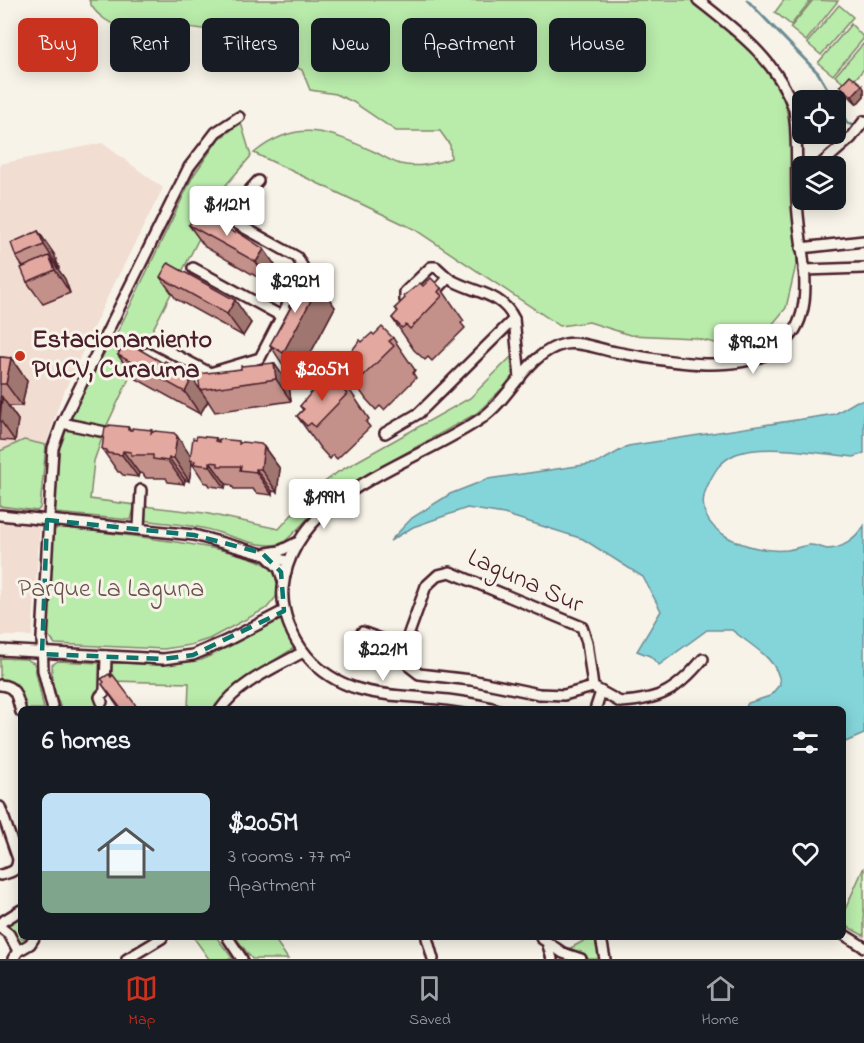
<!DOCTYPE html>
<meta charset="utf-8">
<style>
:root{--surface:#171b24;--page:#20242c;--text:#f1f3f6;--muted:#9ea1a6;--line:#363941;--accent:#c8321e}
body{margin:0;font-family:"Indie Flower",sans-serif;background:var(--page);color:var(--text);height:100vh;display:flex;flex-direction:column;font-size:22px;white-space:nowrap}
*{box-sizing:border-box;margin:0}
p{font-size:20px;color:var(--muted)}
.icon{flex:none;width:33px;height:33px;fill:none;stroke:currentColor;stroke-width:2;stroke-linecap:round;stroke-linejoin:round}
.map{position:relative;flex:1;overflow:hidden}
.sheet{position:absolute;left:18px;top:706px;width:828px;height:234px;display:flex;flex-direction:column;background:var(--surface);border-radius:9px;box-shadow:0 3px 15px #0003}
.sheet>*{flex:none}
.banner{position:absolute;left:18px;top:18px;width:828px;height:54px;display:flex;gap:12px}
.controls{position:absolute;left:792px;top:90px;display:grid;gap:12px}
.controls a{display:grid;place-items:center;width:54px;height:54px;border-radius:9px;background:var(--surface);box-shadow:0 3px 15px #0003;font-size:30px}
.price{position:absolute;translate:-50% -51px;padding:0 14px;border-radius:6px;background:#fff;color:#222;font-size:20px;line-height:39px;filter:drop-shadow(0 2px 3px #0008)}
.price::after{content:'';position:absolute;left:50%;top:36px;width:18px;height:14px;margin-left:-9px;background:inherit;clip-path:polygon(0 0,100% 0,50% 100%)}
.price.active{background:var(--accent);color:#fff}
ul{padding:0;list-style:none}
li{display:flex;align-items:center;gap:18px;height:150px;padding:0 24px}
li+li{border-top:2px solid var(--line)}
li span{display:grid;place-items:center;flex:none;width:168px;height:120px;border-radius:9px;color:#555}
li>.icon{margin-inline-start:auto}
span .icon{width:72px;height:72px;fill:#fffc;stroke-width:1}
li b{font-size:26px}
h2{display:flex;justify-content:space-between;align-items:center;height:72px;padding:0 24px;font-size:26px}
.chip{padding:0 21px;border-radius:9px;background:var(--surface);box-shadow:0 3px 15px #0003;font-size:21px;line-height:54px}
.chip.active{background:var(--accent);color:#fff}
.tab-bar{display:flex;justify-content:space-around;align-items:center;height:84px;border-top:2px solid var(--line);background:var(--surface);font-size:16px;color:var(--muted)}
.tab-bar a{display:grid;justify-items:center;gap:3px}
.tab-bar .active{color:var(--accent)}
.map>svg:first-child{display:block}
.built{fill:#f1ddd2}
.green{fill:#b9ebab;stroke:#82856b;stroke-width:1.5}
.water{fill:#84d5da;stroke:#6d8c94;stroke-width:1.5}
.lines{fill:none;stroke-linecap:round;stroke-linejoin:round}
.stream{stroke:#6d8c94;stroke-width:3}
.minor-casing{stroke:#4a1f2b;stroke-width:14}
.minor{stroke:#f7f3e8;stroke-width:9}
.wall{fill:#c3918a;stroke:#4a1f2b;stroke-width:1.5}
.shaded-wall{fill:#9f7670;stroke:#4a1f2b;stroke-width:1.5}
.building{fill:#e3a9a0;stroke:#4a1f2b;stroke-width:1.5}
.marked{fill:none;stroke:#0f766e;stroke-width:4.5;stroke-dasharray:12 8;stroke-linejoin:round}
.poi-dot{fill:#c8321e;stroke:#f7f3e8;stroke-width:2}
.labels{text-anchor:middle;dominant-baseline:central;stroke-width:6;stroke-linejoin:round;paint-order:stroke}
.poi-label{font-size:26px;font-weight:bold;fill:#4a1f2b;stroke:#f7f3e8;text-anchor:start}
.street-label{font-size:26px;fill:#4a1f2b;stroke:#f7f3e8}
.park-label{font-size:26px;fill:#66524b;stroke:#f7f3e8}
</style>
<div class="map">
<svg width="864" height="959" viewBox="0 0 864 959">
<rect width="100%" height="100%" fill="#f7f3e8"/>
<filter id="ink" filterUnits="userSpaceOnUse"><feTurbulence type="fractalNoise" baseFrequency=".0167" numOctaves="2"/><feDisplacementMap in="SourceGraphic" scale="12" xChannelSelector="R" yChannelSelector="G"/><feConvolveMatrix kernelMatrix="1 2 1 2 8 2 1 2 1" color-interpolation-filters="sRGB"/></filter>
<g filter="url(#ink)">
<!-- built -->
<path class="built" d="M102,143L163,188L105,302L60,401L46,445L32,636H0V164Z"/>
<!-- green -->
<g class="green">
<path d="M89,0H694L740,36L781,82L792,137L799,252L786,308L762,337L749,343H715L694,338L630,335L589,322L560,326L414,229L254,153C297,118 329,131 375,152C383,156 392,162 400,164C418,168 434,164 451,158L450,145L440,131H396L353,102L336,94L310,90L302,70L280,59L273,45C238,35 206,27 169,26C156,25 140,31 128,29C112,26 94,15 89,0Z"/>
<path d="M784,0H811L791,25L775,12Z"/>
<path d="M813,0L838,1L806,41L790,28Z"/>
<path d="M839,5L853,17L821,55L807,43Z"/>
<path d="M851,24L864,38L833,75L818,63Z"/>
<path d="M864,43V69L848,87L835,76Z"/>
<path d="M241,123L251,156L226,185L151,333L130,338L117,333L193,176L218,140Z"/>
<path d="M108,346L143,349L105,429L73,421L71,417Z"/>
<path d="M511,357L513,378L477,413L331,495C319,504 290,540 282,543C261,551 224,532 202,528C183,524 162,523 143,520L144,506L204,513L279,529L314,490L338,472L470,398Z"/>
<path d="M69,430L102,438L94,461L90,499L135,505L131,520L55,513L59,450L66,431Z"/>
<path d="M24,440L46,445L40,508L37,511L0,506V451Z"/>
<path d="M59,527C97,532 247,546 269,567C278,576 278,586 276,597L267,608L209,639L190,645L164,649L55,644L47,634L54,530Z"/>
<path d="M281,619L295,644L294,648L235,685L215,709H188L189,683L111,681L112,663L165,664L202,660Z"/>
<path d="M0,658L26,659L34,663L44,709H26L17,684L0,680Z"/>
<path d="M58,661L100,663L101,686L95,692L99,709H61L52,683V665Z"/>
<path d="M864,867V936L843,924V914Z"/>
<path d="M21,912V938H31L19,948L3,924Z"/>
<path d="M194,938H217L233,959H209Z"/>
<path d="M236,938H274L288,959H252Z"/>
<path d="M589,938H598L603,959H589L567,950Z"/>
</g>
<!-- water -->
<path class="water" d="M857,401H864V453L854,457C822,454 765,443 736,454C720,461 714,471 707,487C687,531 752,554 787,550C794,549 802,546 809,545C815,544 821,548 827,549C842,549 856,539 864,526V734L843,743V710L745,709L748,703L770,696L780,684C779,659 750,645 732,630H707L659,665L650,656L637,651L661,611L643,577L583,539L504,514L467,508L413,527L390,541L412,518L450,494L488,479L598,463L628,446L835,414Z"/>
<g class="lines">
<!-- stream -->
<g class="stream">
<path d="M747,0L818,73L834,100"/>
<path d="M836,103L847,123L864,129"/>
</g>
<!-- minor casing -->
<g class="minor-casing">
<g id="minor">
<path d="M819,166L851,138L864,121"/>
<path d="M801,248L864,241"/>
<path d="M193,268L283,317"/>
<path d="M804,270L864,268"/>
<path d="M436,291L448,278C471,293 501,291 514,319L520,378"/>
<path d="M411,308L405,300V292L431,267H436L448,278"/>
<path d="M105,339L122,346L149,341L210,373L260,358L305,271L297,257L232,221L246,194L258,181"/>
<path d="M62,423L115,434"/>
<path d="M385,433L419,413L514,319"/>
<path d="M0,515L194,535L287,561"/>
<path d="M139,528L141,490"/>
<path d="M267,553L280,551L296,543"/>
<path d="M266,555L279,568L283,580"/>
<path d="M362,632L404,647"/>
<path d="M0,650L163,659L193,655L226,641L284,611"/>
<path d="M0,685C17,686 17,698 21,712"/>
<path d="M593,687L564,695L539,694L471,680L419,674L410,667L404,647L426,586L438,575L450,572L582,627L587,642L593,687L620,702"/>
<path d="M102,702L100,697L105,691L106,656"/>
<path d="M620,702C661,700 677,690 703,659"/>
<path d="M53,710L43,670L42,638L53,448L62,423L189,167L216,132L239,117"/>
<path d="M220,710C239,682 275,668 303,652"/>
<path d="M499,710C485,706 470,703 455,701C401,693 346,702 307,656C292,638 281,611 283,588C292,493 415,465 482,418C512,397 527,352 565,344C578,341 597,348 610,351C658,360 747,379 785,342C796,332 802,317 804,302C808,269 798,233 797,200C796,169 798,139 794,109C777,60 737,31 698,0"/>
<path d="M595,710L601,692"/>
<path d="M0,807L18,859C17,872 12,872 0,875"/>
<path d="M0,923L21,910"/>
<path d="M0,927L9,934L18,951L13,959"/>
<path d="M843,934L864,947"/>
<path d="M228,938L242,959"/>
<path d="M427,938L433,959"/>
<path d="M541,938L563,953L581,959"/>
<path d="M601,938L605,959"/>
<path d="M548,945L552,959"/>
<path d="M18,951L30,944L34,938"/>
<path d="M127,959L162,938"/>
</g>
</g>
<!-- minor -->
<use href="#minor" class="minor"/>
</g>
<!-- wall -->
<g class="wall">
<path d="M840,86L864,89V96L857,104L846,93Z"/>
<path d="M189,225L235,233L279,271L271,285L205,247Z"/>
<path d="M38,231L54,254L59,268H57L65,279L70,293L43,304L27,282L23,267L16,257Z"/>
<path d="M160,277L251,323L243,336L176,299Z"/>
<path d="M319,285L335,307L299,375L285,368L270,345L290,308L289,306Z"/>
<path d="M423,286L441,288L464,321L461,323L465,328L432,361L428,357L425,360L414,350L392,318L398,312L395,308Z"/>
<path d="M374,335L393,338L415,370L413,373L416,378L384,410L380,406L376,410L366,399L343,367L349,361L347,357L362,342Z"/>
<path d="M118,355L163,363L200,388L241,369L274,363L289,385L291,401L215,412L208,401L200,414L133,377Z"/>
<path d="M0,357L11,358L27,381L22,406H8L18,420L15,441L0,440Z"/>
<path d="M328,384L347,386L369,419L366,422L370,427L337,459L333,455L330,459L320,448L297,416L303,410L300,406L316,391Z"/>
<path d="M128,427L131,430L153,432L190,455L216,438L218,441L240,443L264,447L280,469L277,492L272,491V495L256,493L253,489H234L231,485L226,484L225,488L210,486L208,483H205L192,463L189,481L185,480L184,484L168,482L166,478H146L143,474L139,473L138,477L123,475L120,472H118L102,449Z"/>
<path d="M102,684L139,710H120Z"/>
</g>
<!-- shaded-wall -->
<g class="shaded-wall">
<path d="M862,85L864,89V96L857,104L852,96Z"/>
<path d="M38,231L54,254L59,268L44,245Z"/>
<path d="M264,249L279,271L271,285L256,262Z"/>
<path d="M49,256L65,279L70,293L55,270Z"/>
<path d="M319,285L335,307L299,375L283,353Z"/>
<path d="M235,300L251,323L243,336L227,314Z"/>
<path d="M11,358L27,381L22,406L6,384Z"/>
<path d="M274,363L289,385L291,401L276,379Z"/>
<path d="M192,378L208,401L200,414L185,392Z"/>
<path d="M2,397L18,420L15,441L0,420Z"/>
<path d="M177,436L192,458L190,460L192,463L189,481L174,458Z"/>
<path d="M264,447L280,469L277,492L261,469Z"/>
<path d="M123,451L139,473L138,477L122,455Z"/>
<path d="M169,458L185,480L184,484L168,461Z"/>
<path d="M210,462L226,484L225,488L210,466Z"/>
<path d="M256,469L272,491V495L256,472Z"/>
</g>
<!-- building -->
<g class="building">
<path d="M850,75L862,85L852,96L840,86Z"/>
<path d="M197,212L235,233L236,231L264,249L256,262L189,225Z"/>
<path d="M38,231L44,245L16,257L11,243Z"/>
<path d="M49,256L55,270L27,282L21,268Z"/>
<path d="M168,263L235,300L227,314L160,277Z"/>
<path d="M305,277L319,285L283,353L270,345L291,307L289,306Z"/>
<path d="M431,278L441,288L438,292L442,296L410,329L406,325L402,328L392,318L398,311L395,308L405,298L404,296L420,283L423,286Z"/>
<path d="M382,327L393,338L389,341L394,346L361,378L357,374L353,378L343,367L350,360L347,357L360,340L362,342L372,333L374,335Z"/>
<path d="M125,341L163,363L165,361L192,378L185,392L118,355Z"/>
<path d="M0,357L11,358L6,384H0Z"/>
<path d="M274,363L276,379L200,390L198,374L241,369V366Z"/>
<path d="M336,376L347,386L343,390L347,394L315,427L311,423L307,426L297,416L304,409L300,406L314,389L316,391L326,381L328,384Z"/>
<path d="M0,397H2L0,413Z"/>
<path d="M109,425L128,427V430H132V428L152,430L151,433L155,431L174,433L177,436L174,458H169L168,461L153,459V455H131V452L123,451L122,455L107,453V450L102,449L105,427H109Z"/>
<path d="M197,436L216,438L215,441L219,442V439L239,441V444L242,442L261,444L264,447L261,469H256V472L240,470L241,466H218V463L210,462V466L194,464L195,461L190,460L193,438L196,439Z"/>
<path d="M109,674L111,677L113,675L135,704L137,709L122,710L102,684L104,682L101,679Z"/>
</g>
</g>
<!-- marked area -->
<path class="marked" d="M47,520L194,535L262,553L281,572L284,611L193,655L163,659L42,654Z"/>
<!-- markers -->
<circle class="poi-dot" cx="20" cy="356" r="6"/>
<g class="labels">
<!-- poi labels -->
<g class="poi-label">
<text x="32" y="341">Estacionamiento<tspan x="32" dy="30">PUCV, Curauma</tspan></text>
</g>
<!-- street labels -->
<g class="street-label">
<text transform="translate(525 582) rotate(24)">Laguna Sur</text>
</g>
<!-- park labels -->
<g class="park-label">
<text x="111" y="590">Parque La Laguna</text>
</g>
</g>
</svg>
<div class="controls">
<a><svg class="icon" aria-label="locate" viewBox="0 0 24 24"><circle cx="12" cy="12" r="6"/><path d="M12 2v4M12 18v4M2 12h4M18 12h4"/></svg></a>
<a><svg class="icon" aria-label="layers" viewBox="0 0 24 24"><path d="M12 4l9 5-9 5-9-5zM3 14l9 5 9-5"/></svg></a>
</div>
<b class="price" style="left:227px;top:237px">$112M</b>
<b class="price" style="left:295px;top:314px">$292M</b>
<b class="price" style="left:753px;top:375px">$99.2M</b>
<b class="price active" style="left:322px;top:402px">$205M</b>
<b class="price" style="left:324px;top:530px">$199M</b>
<b class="price" style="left:383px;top:682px">$221M</b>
<div class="banner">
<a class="chip active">Buy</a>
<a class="chip">Rent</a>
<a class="chip">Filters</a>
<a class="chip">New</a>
<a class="chip">Apartment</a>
<a class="chip">House</a>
</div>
<section class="sheet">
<h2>6 homes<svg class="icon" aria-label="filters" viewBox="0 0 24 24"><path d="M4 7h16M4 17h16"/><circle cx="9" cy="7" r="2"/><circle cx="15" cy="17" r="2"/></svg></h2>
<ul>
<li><span style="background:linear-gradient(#bfe0f5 65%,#7fa58c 0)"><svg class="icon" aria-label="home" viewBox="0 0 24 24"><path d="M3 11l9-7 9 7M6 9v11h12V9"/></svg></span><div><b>$205M</b><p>3 rooms · 77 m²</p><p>Apartment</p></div><svg class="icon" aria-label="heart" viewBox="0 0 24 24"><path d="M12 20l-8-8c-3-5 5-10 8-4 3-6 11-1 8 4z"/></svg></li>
</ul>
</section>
</div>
<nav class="tab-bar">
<a class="active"><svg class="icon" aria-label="map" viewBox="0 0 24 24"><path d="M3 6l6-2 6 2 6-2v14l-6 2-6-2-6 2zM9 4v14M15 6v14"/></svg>Map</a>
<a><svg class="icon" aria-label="saved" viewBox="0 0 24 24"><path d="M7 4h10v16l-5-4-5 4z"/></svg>Saved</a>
<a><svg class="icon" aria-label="home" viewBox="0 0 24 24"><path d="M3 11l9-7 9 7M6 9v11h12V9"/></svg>Home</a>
</nav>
